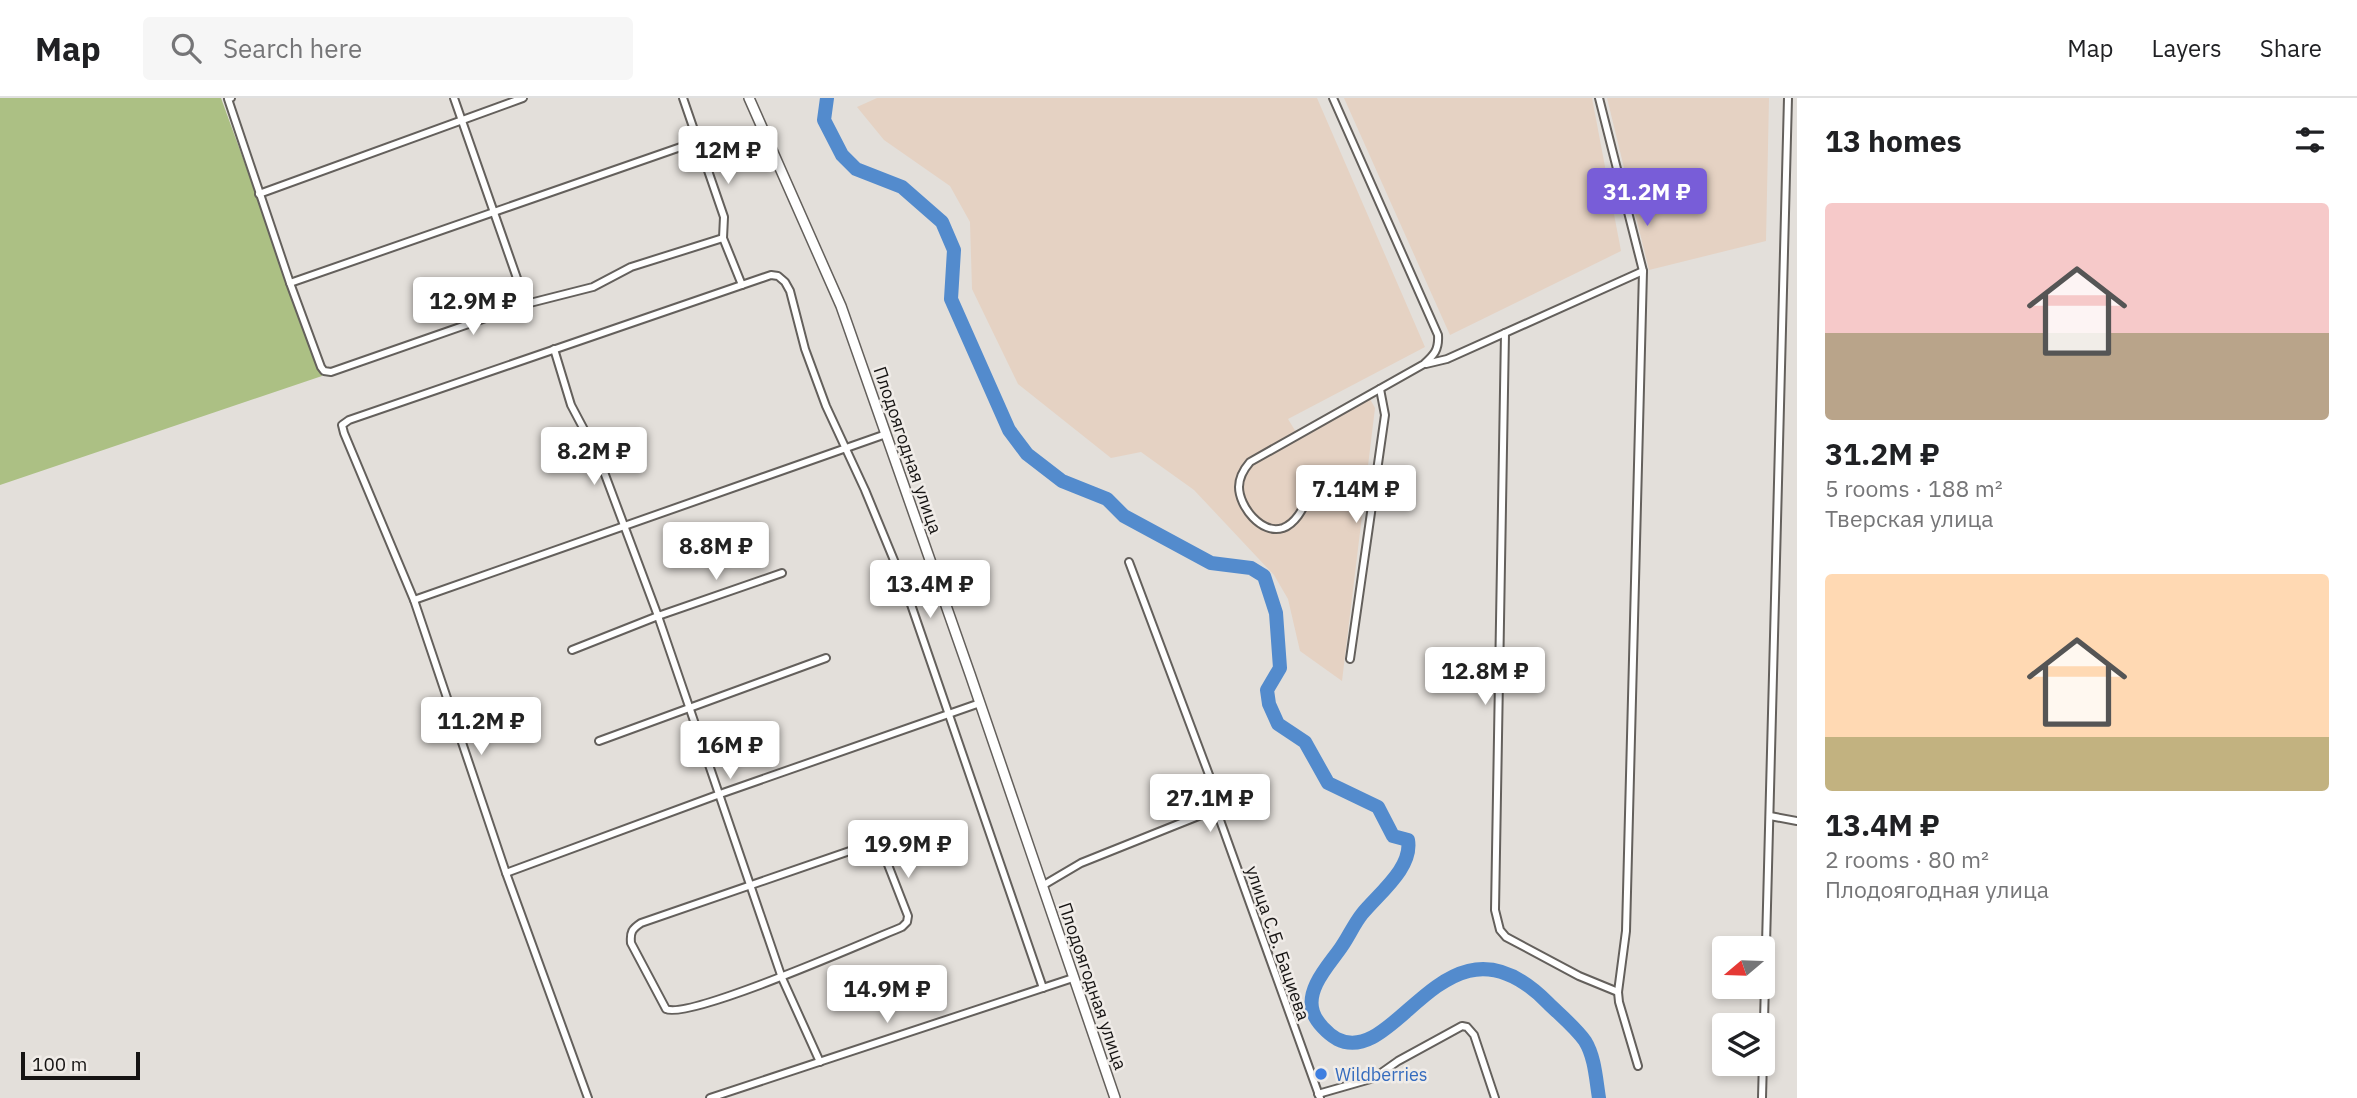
<!DOCTYPE html>
<meta charset="utf-8">
<style>
:root{--surface:#fff;--page:#f6f6f6;--text:#202124;--muted:#757577;--line:#e0e0e0;--accent:#785dd8}
body{margin:0;font-family:"IBM Plex Sans",sans-serif;background:var(--page);color:var(--text);height:100vh;display:flex;flex-direction:column;font-size:26px;white-space:nowrap}
*{box-sizing:border-box;margin:0}
p{font-size:23px;color:var(--muted)}
.icon{flex:none;width:38px;height:38px;fill:none;stroke:currentColor;stroke-width:2;stroke-linecap:round;stroke-linejoin:round}
.map{position:relative;flex:1;overflow:hidden}
.drawer{display:flex;flex-direction:column;background:var(--surface);width:560px}
.drawer>*{flex:none}
.needle{width:46px;rotate:251deg}
.controls{position:absolute;left:1712px;top:838px;display:grid;gap:14px}
.controls a{display:grid;place-items:center;width:63px;height:63px;border-radius:7px;background:var(--surface);box-shadow:0 4px 10px #0003;font-size:35px}
.scale{position:absolute;left:21px;bottom:18px;width:119px;box-sizing:border-box;padding-left:7px;border:4px solid #161413;border-top:0;font-size:19px;line-height:24px;white-space:nowrap;color:#161413;-webkit-text-stroke:5px #f0ece8;paint-order:stroke}
.price{position:absolute;translate:-50% -60px;padding:0 16px;border-radius:7px;background:#fff;color:#222;font-size:23px;line-height:46px;filter:drop-shadow(0 2px 4px #0008)}
.price::after{content:'';position:absolute;left:50%;top:42px;width:21px;height:16px;margin-left:-10px;background:inherit;clip-path:polygon(0 0,100% 0,50% 100%)}
.price.current{background:var(--accent);color:#fff}
ul{padding:0;list-style:none}
li{display:grid;align-content:center;gap:14px;height:371px;padding:0 28px}
li span{display:grid;place-items:center;height:217px;border-radius:7px;color:#555}
li>.icon{margin-inline-start:auto}
span .icon{width:126px;height:126px;fill:#fffc;stroke-width:1}
li b{font-size:30px}
h2{display:flex;justify-content:space-between;align-items:center;height:84px;padding:0 28px;font-size:30px}
header{display:flex;align-items:center;gap:42px;box-sizing:border-box;height:98px;padding:0 35px;background:var(--surface);border-bottom:2px solid var(--line)}
header strong{font-size:33px}
nav{display:flex;gap:38px;margin-inline-start:auto;font-size:24px}
.search{width:490px;height:63px;background:var(--page);display:flex;align-items:center;gap:18px;box-sizing:border-box;padding:0 24px;border-radius:7px;color:var(--muted);font-size:26px}
main{display:flex;flex:1;min-height:0}
.map>svg:first-child{display:block}
.industrial{fill:#e5d2c3}
.green{fill:#acc084}
.lines{fill:none;stroke-linecap:round;stroke-linejoin:round}
.river{stroke:#538bcd;stroke-width:14}
.street-casing{stroke:#64605c;stroke-width:10}
.secondary-casing{stroke:#64605c;stroke-width:12}
.street{stroke:#fff;stroke-width:6}
.secondary{stroke:#fff;stroke-width:9}
.shop-dot{fill:#3f7fe0;stroke:#f0ece8;stroke-width:2.5}
.labels{text-anchor:middle;dominant-baseline:central;stroke-width:5;stroke-linejoin:round;paint-order:stroke}
.street-label{font-size:18px;fill:#161413;stroke:#f0ece8}
.shop-label{font-size:18px;fill:#366cbe;stroke:#f0ece8;text-anchor:start}
</style>
<header>
<strong>Map</strong>
<div class="search"><svg class="icon" aria-label="search" viewBox="0 0 24 24"><circle cx="10" cy="10" r="6"/><path d="M15 15l6 6"/></svg>Search here</div>
<nav><a>Map</a><a>Layers</a><a>Share</a></nav>
</header>
<main>
<div class="map">
<svg width="1797" height="1000" viewBox="0 0 1797 1000">
<rect width="100%" height="100%" fill="#e3dfda"/>
<!-- industrial -->
<g class="industrial">
<path d="M877,0H1317L1425,249L1288,321L1299,339L1370,301L1375,310L1342,583L1300,553L1288,501L1274,477L1194,392L1141,354L1111,360L1018,286L972,191L970,124L950,88L884,42L857,9Z"/>
<path d="M1344,0H1592L1621,153L1450,237Z"/>
<path d="M1607,0H1769L1766,143L1649,172Z"/>
</g>
<!-- green -->
<path class="green" d="M0,0H221L322,278L0,387Z"/>
<g class="lines">
<!-- river -->
<path class="river" d="M827,0L824,22L842,57L856,71L902,89L942,124L954,152L951,201L1009,332L1027,356L1062,383L1107,401L1124,418L1211,465L1251,470L1264,478L1276,515L1280,570L1267,592L1269,606L1278,626L1305,644L1328,685L1378,709L1393,738L1408,742C1413,770 1378,796 1362,816C1354,826 1349,838 1342,848C1331,865 1305,890 1313,914C1316,924 1328,936 1337,941C1398,972 1446,801 1548,905C1560,917 1575,929 1585,943C1595,959 1596,982 1599,1000"/>
<!-- street casing -->
<g class="street-casing">
<g id="street">
<path d="M231,0L228,1L290,185L698,43"/>
<path d="M454,0L526,206"/>
<path d="M683,0L724,119L723,140L742,187"/>
<path d="M1599,0L1643,173L1626,833L1618,894L1619,904L1638,968"/>
<path d="M259,96L523,0"/>
<path d="M290,185L321,269L324,273L331,274L526,206L593,189L631,169L723,140"/>
<path d="M1505,235L1495,812L1500,832L1506,839L1579,878L1618,894"/>
<path d="M554,251L571,307L598,358L658,518L782,475"/>
<path d="M1426,266L1447,261L1643,173"/>
<path d="M1310,396C1304,408 1297,425 1283,430C1261,437 1239,408 1239,389C1239,379 1244,371 1250,364L1424,266C1434,257 1439,252 1438,237L1333,0"/>
<path d="M1129,464L1220,706L1216,711L1320,1000"/>
<path d="M414,502L886,336"/>
<path d="M572,552L658,518L782,880L820,964"/>
<path d="M1350,561L1385,317L1380,291"/>
<path d="M599,643L826,560"/>
<path d="M1770,718L1797,723"/>
<path d="M870,746L878,748L883,754L908,818L907,824L902,829C868,843 689,922 666,911L631,845C630,834 632,831 641,825Z"/>
<path d="M506,775L720,696L980,605"/>
<path d="M1042,788L1081,765L1216,711"/>
<path d="M1318,996L1374,980L1398,963L1462,928L1467,929L1474,937L1495,1000"/>
<path d="M588,1000L506,775L414,502L344,335L342,327L349,322L771,177L778,178L785,184L790,193L805,251L826,308L865,392L905,489L1043,890"/>
<path d="M710,1000L1073,880"/>
<path d="M1762,1000L1788,0"/>
</g>
</g>
<!-- secondary casing -->
<g class="secondary-casing">
<path id="secondary" d="M749,0L841,208L970,576L1115,1000"/>
</g>
<!-- street -->
<use href="#street" class="street"/>
<!-- secondary -->
<use href="#secondary" class="secondary"/>
</g>
<!-- markers -->
<circle class="shop-dot" cx="1321" cy="976" r="7"/>
<g class="labels">
<!-- street labels -->
<g class="street-label">
<text transform="translate(908 352) rotate(71)">Плодоягодная улица</text>
<text transform="translate(1278 845) rotate(71)">улица С.Б. Бациева</text>
<text transform="translate(1093 888) rotate(71)">Плодоягодная улица</text>
</g>
<!-- shop labels -->
<g class="shop-label">
<text x="1335" y="976">Wildberries</text>
</g>
</g>
</svg>
<div class="controls">
<a><svg class="needle" viewBox="-14 -14 28 28"><path d="M0-13l5 13h-10z" fill="#e53935"/><path d="M0 13l5-13h-10z" fill="#757577"/></svg></a>
<a><svg class="icon" aria-label="layers" viewBox="0 0 24 24"><path d="M12 4l9 5-9 5-9-5zM3 14l9 5 9-5"/></svg></a>
</div>
<div class="scale">100 m</div>
<b class="price" style="left:728px;top:88px">12M ₽</b>
<b class="price current" style="left:1647px;top:130px">31.2M ₽</b>
<b class="price" style="left:473px;top:239px">12.9M ₽</b>
<b class="price" style="left:594px;top:389px">8.2M ₽</b>
<b class="price" style="left:1356px;top:427px">7.14M ₽</b>
<b class="price" style="left:716px;top:484px">8.8M ₽</b>
<b class="price" style="left:930px;top:522px">13.4M ₽</b>
<b class="price" style="left:1485px;top:609px">12.8M ₽</b>
<b class="price" style="left:481px;top:659px">11.2M ₽</b>
<b class="price" style="left:730px;top:683px">16M ₽</b>
<b class="price" style="left:1210px;top:736px">27.1M ₽</b>
<b class="price" style="left:908px;top:782px">19.9M ₽</b>
<b class="price" style="left:887px;top:927px">14.9M ₽</b>
</div>
<section class="drawer">
<h2>13 homes<svg class="icon" aria-label="filters" viewBox="0 0 24 24"><path d="M4 7h16M4 17h16"/><circle cx="9" cy="7" r="2"/><circle cx="15" cy="17" r="2"/></svg></h2>
<ul>
<li><span style="background:linear-gradient(#f6c9c9 60%,#b9a48a 0)"><svg class="icon" aria-label="home" viewBox="0 0 24 24"><path d="M3 11l9-7 9 7M6 9v11h12V9"/></svg></span><div><b>31.2M ₽</b><p>5 rooms · 188 m²</p><p>Тверская улица</p></div></li>
<li><span style="background:linear-gradient(#ffd9b3 75%,#c2b280 0)"><svg class="icon" aria-label="home" viewBox="0 0 24 24"><path d="M3 11l9-7 9 7M6 9v11h12V9"/></svg></span><div><b>13.4M ₽</b><p>2 rooms · 80 m²</p><p>Плодоягодная улица</p></div></li>
</ul>
</section>
</main>
